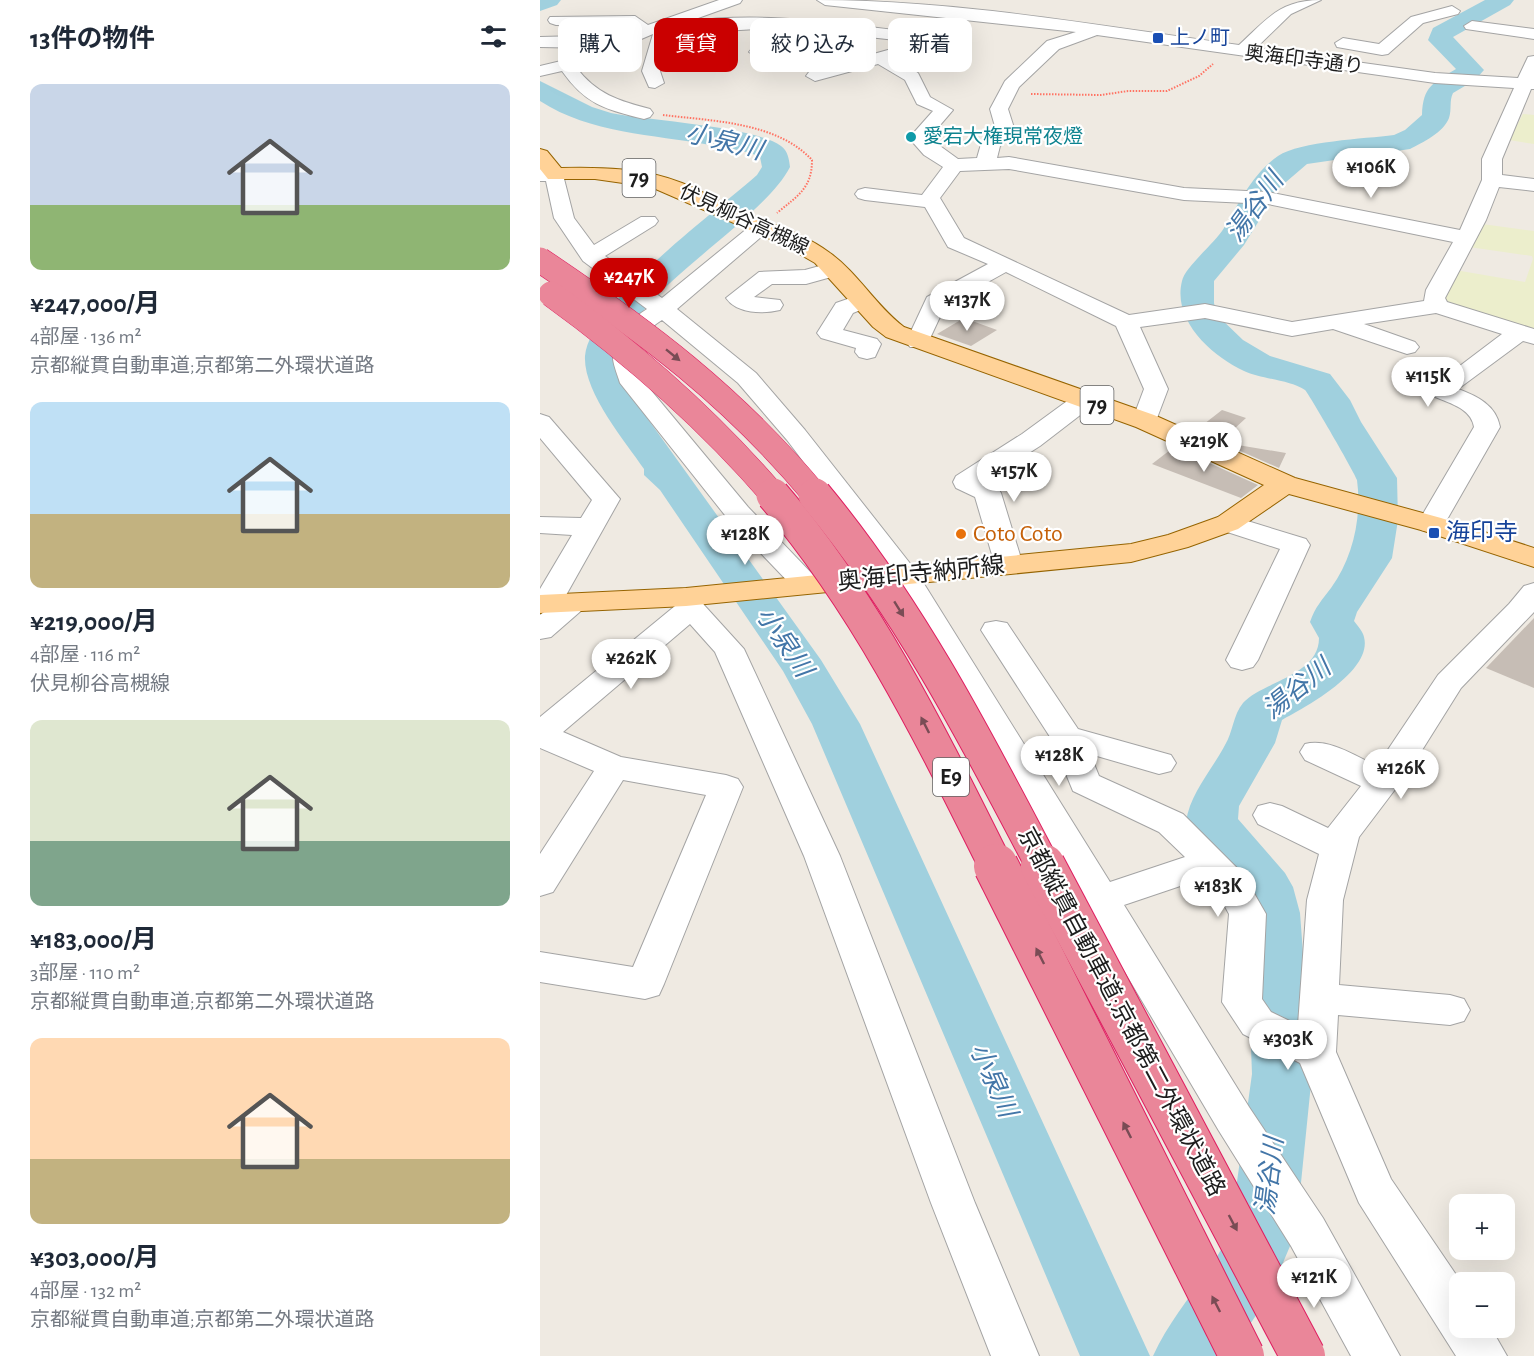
<!DOCTYPE html>
<html lang="ja">
<meta charset="utf-8">
<style>
:root{--surface:#fff;--page:#f2f2f3;--text:#1f2937;--muted:#747a83;--accent:#ca0000}
body{margin:0;font-family:"Alegreya Sans","Noto Sans JP",sans-serif;background:var(--page);color:var(--text);height:100vh;display:flex;flex-direction:column;font-size:22px;white-space:nowrap}
*{box-sizing:border-box;margin:0}
p{font-size:20px;color:var(--muted)}
.icon{flex:none;width:33px;height:33px;fill:none;stroke:currentColor;stroke-width:2;stroke-linecap:round;stroke-linejoin:round}
.map{position:relative;flex:1;overflow:hidden}
.panel{display:flex;flex-direction:column;background:var(--surface);width:540px}
.panel>*{flex:none}
.guide{position:absolute;left:18px;top:18px;width:570px;height:54px;display:flex;gap:12px}
.buttons{position:absolute;left:909px;top:1194px;display:grid;gap:12px}
.buttons a{display:grid;place-items:center;width:66px;height:66px;border-radius:12px;background:var(--surface);box-shadow:0 6px 24px #0002;font-size:30px}
.price{position:absolute;translate:-50% -51px;padding:0 14px;border-radius:21px;background:#fff;color:#222;font-size:20px;line-height:39px;filter:drop-shadow(0 2px 3px #0008)}
.price::after{content:'';position:absolute;left:50%;top:36px;width:18px;height:14px;margin-left:-9px;background:inherit;clip-path:polygon(0 0,100% 0,50% 100%)}
.price.active{background:var(--accent);color:#fff}
ul{padding:0;list-style:none}
li{display:grid;align-content:center;gap:12px;height:318px;padding:0 30px}
li span{display:grid;place-items:center;height:186px;border-radius:12px;color:#555}
li>.icon{margin-inline-start:auto}
span .icon{width:108px;height:108px;fill:#fffc;stroke-width:1}
li b{font-size:26px}
h2{display:flex;justify-content:space-between;align-items:center;height:72px;padding:0 30px;font-size:26px}
.tag{padding:0 21px;border-radius:12px;background:var(--surface);box-shadow:0 6px 24px #0002;font-size:21px;line-height:54px}
.tag.active{background:var(--accent);color:#fff}
main{display:flex;flex:1;min-height:0}
.map>svg:first-child{display:block}
.farmland{fill:#eceecc}
.lines{fill:none;stroke-linecap:round;stroke-linejoin:round}
.river{fill:#a0d0de;fill-rule:evenodd}
.building{fill:#c6bdb5}
.minor-casing{stroke:#a4a4a4;stroke-width:2}
.major-casing{stroke:#966400;stroke-width:2}
.path{stroke:#ff7363;stroke-width:2;stroke-dasharray:1.5 1.5;stroke-linecap:butt}
.minor{fill:#fff;fill-rule:evenodd}
.major{fill:#ffd297;fill-rule:evenodd}
.highway-bridge-far2-casing{stroke:#df1d60;stroke-width:26;stroke-linecap:butt}
.highway-bridge-far1-casing{stroke:#df1d60;stroke-width:35;stroke-linecap:butt}
.highway-bridge-casing{stroke:#df1d60;stroke-width:46;stroke-linecap:butt}
.highway-bridge-far2{stroke:#ea8699;stroke-width:25}
.highway-bridge-far1{stroke:#ea8699;stroke-width:33}
.highway-bridge{stroke:#ea8699;stroke-width:44}
.oneway{fill:#794c55}
.transit-dot{fill:#1a4fb4;stroke:#fff;stroke-width:2}
.culture-dot{fill:#0f9aa8;stroke:#fff;stroke-width:2}
.food-dot{fill:#e8710a;stroke:#fff;stroke-width:2}
.labels{text-anchor:middle;dominant-baseline:central;stroke-width:4.5;stroke-linejoin:round;paint-order:stroke}
.far-transit-label{font-size:20px;fill:#164399;stroke:#fff;text-anchor:start}
.far-street-label{font-size:20px;fill:#1d1d1d;stroke:#fff}
.far-culture-label{font-size:20px;fill:#0d838f;stroke:#fff;text-anchor:start}
.shield{fill:#fff;stroke:#616161;stroke-width:1.5}
.shield-label{font-size:22px;font-weight:bold;fill:#1d1d1d}
.transit-label{font-size:24px;fill:#164399;stroke:#fff;text-anchor:start}
.food-label{font-size:24px;fill:#c56008;stroke:#fff;text-anchor:start}
.street-label{font-size:24px;fill:#1d1d1d;stroke:#fff}
.water-label{font-size:26px;font-style:italic;fill:#4376a8;stroke:#fff}
</style>
<main>
<section class="panel">
<h2>13件の物件<svg class="icon" aria-label="filters" viewBox="0 0 24 24"><path d="M4 7h16M4 17h16"/><circle cx="9" cy="7" r="2"/><circle cx="15" cy="17" r="2"/></svg></h2>
<ul>
<li><span style="background:linear-gradient(#c9d6e8 65%,#8fb573 0)"><svg class="icon" aria-label="home" viewBox="0 0 24 24"><path d="M3 11l9-7 9 7M6 9v11h12V9"/></svg></span><div><b>¥247,000/月</b><p>4部屋 · 136 m²</p><p>京都縦貫自動車道;京都第二外環状道路</p></div></li>
<li><span style="background:linear-gradient(#bfe0f5 60%,#c2b280 0)"><svg class="icon" aria-label="home" viewBox="0 0 24 24"><path d="M3 11l9-7 9 7M6 9v11h12V9"/></svg></span><div><b>¥219,000/月</b><p>4部屋 · 116 m²</p><p>伏見柳谷高槻線</p></div></li>
<li><span style="background:linear-gradient(#dfe7d0 65%,#7fa58c 0)"><svg class="icon" aria-label="home" viewBox="0 0 24 24"><path d="M3 11l9-7 9 7M6 9v11h12V9"/></svg></span><div><b>¥183,000/月</b><p>3部屋 · 110 m²</p><p>京都縦貫自動車道;京都第二外環状道路</p></div></li>
<li><span style="background:linear-gradient(#ffd9b3 65%,#c2b280 0)"><svg class="icon" aria-label="home" viewBox="0 0 24 24"><path d="M3 11l9-7 9 7M6 9v11h12V9"/></svg></span><div><b>¥303,000/月</b><p>4部屋 · 132 m²</p><p>京都縦貫自動車道;京都第二外環状道路</p></div></li>
</ul>
</section>
<div class="map">
<svg width="994" height="1356" viewBox="0 0 994 1356">
<rect width="100%" height="100%" fill="#efeae2"/>
<!-- farmland -->
<g class="farmland">
<path d="M983,114L994,115V144L969,140Z"/>
<path d="M942,224L994,231V331L904,304L915,270L985,282L993,259L992,256L929,247Z"/>
</g>
<g class="lines">
<!-- river -->
<g class="river">
<path d="M0,0H21L17,5L0,11Z"/>
<path d="M945,0H974L970,5L913,37L944,70L935,80L913,93C909,101 912,109 909,118C904,132 882,143 870,149L767,164L739,188L704,245L674,281V303L677,315L703,340L730,356L790,374L810,400L821,422L857,478L858,520L852,558L817,612L814,621C818,626 823,632 824,637C833,671 766,707 742,720L735,743L699,806L698,819L745,873L753,887L760,913L772,1074L756,1232L728,1298L688,1356H613C633,1311 670,1277 690,1232L712,1074L706,913L701,893L646,822C650,793 672,770 685,745C693,732 693,715 703,703C721,682 779,676 779,638L770,622C775,607 782,600 791,588C813,558 822,517 817,480C816,475 769,394 765,390C751,380 721,379 704,371C672,356 632,321 642,281C645,267 674,244 684,228C699,203 713,173 738,156C761,141 824,139 854,135L865,130L882,115C883,86 893,83 916,69L888,40L893,28Z"/>
<path d="M0,81L52,107L71,113C110,121 213,126 241,146C248,151 249,159 250,167C221,224 84,296 81,356C80,377 95,399 105,415L281,660L320,724L610,1356H540L272,724L243,671L120,490L104,475V469C85,441 43,392 45,356C50,303 176,212 217,175L222,167L220,157C204,150 187,148 170,145C112,134 51,134 0,101Z"/>
</g>
</g>
<!-- building -->
<g class="building">
<path d="M424,318L457,330L431,346L397,334Z"/>
<path d="M682,410L706,418L680,442L746,453L739,468L655,431Z"/>
<path d="M634,447L718,485L701,498L612,464Z"/>
<path d="M994,618V688L946,668Z"/>
</g>
<g class="lines">
<!-- minor casing -->
<g class="minor-casing">
<g id="minor">
<path d="M179,0H202L200,3L147,22C224,10 305,25 382,33L390,38L382,43L320,36L279,55L237,50L217,57L209,52C226,30 255,48 277,45C284,43 292,37 298,34L217,29L131,34L120,71L124,83L115,88L109,87L102,71L113,34L36,67C56,94 79,101 110,109L113,113L110,117L104,119C65,109 46,105 22,71L0,76V66L21,61L52,48L0,47V37L41,36L64,43L95,30L91,26L16,25L10,23L8,20L10,17L95,16L108,25Z"/>
<path d="M277,0C418,0 559,26 699,45C727,19 740,0 781,0L751,14L716,48L895,73L978,78L988,57L994,56V89H991L962,159V175L994,179V191L959,187L946,220L905,298L907,302L994,329V344L983,341L918,389C937,396 956,405 960,427L901,530L891,532L881,530L877,524L934,427C931,407 907,403 891,395L888,390L962,334L896,313L824,324L875,342L879,347L875,352L867,354L793,329L752,336L665,318L600,327L628,389L614,426L605,429L596,426L592,421L604,389L576,326L466,272L405,306L386,347H370L366,342L387,297L448,264L408,247L385,207L325,200L318,198L315,194L318,190L325,188L382,195L403,167L384,155L369,138L393,111L377,104L365,80L338,64L275,81L266,76L269,72L355,48H367L369,52L367,56L355,59L378,73L390,97L413,110L389,138L418,159L437,158L441,144L456,130L450,109L465,81L507,41L536,32L285,5ZM557,35L895,83L974,88L942,159V180L920,230L728,192L644,188L469,157L457,158L460,146L475,131L468,109L479,87L519,49ZM469,169L644,200L728,204L913,242L886,290L884,301L752,322L665,304L589,315L424,238L400,198L420,171Z"/>
<path d="M912,6L920,11L918,14L883,23L848,54L842,55L797,47L795,43L803,38L839,44L871,17Z"/>
<path d="M932,21L994,29V39L926,29L924,26Z"/>
<path d="M0,169L22,171L34,218L54,245L101,217H115L118,221L115,225L65,256L122,298L214,223H228L231,227L228,231L137,309L216,373L265,430L376,571L570,882L645,857L619,832L533,791L512,740L441,630L445,623L456,621L467,623L538,729L631,755L636,763L631,771L619,774L550,754L559,776L643,814L703,874L726,914L722,999L731,1012L758,1025L767,900L779,854L718,824L713,815L718,806L730,803L742,806L788,828L821,786L765,760L760,752L765,744C789,738 815,756 837,766L898,675L969,604L984,586L994,583V612L921,688L869,771L819,837L803,900L799,985L910,995L924,999L930,1010L924,1021L910,1025L798,1015L796,1052L851,1179L921,1282L920,1328H951L967,1356H916L819,1203L760,1063L703,1034L682,1002L689,914L677,892L664,878L584,905L709,1107L783,1218L860,1356H811L751,1246L679,1131L353,580L247,440L198,383L122,320C95,337 96,354 104,382L208,507L276,578L281,584L276,590L266,593L256,590L188,519L80,383C78,376 74,367 73,359C72,339 91,319 107,309L43,261L14,218L6,181H0Z"/>
<path d="M294,262L302,264L305,269L302,274L266,284H232L214,297L240,300L243,305L240,310C223,314 197,314 186,298L219,272L265,270Z"/>
<path d="M322,294L330,296L333,301L330,306L313,313L303,330L337,339L341,344L335,357L327,359L319,357L315,352L316,348L281,338L277,333L296,303Z"/>
<path d="M543,393L552,396L556,401L552,406L500,446L445,481L457,487L461,493L483,565L479,571L469,574L459,571L455,565L435,497L416,488L413,482L416,476L482,434L534,396Z"/>
<path d="M0,414L9,417L80,499L25,597L35,594L46,597L50,603L11,637L0,639V615L4,612L0,611V589L32,535L0,533V517L41,518L52,500L0,438Z"/>
<path d="M688,515L766,539L770,545L718,660L713,667L702,670L691,667L686,660L740,549L678,529L674,523L678,517Z"/>
<path d="M146,588L156,591L164,605L204,649L300,856L435,1203L499,1356H451L391,1203L264,856L175,652L150,624L23,732L81,757L186,775L198,779L203,787L124,984L119,995L105,999L0,982V952L93,967L166,795L83,780L13,892L0,896V854L54,771L0,748V717L135,606L131,597L136,591Z"/>
</g>
</g>
<!-- major casing -->
<g class="major-casing">
<path id="major" d="M0,149L7,151L21,168C60,167 105,168 142,183C163,191 182,204 203,212C232,224 265,234 290,253C318,273 336,306 364,327L614,415L755,478L901,518L994,548V567L881,530L749,494L698,529L648,547L591,562L146,606L0,613V595L146,588L591,544L628,535L678,517L724,485L596,427L346,337L333,327L275,263L244,245L111,187L55,179H8L0,169Z"/>
</g>
<!-- path -->
<g class="path">
<path d="M491,94L561,95L588,91H627L659,76L673,64"/>
<path d="M123,115C172,121 237,122 272,160C272,189 257,196 237,213"/>
</g>
<!-- minor -->
<use href="#minor" class="minor"/>
<!-- major -->
<use href="#major" class="major"/>
<!-- highway-bridge-far2 casing -->
<g class="highway-bridge-far2-casing">
<g id="highway-bridge-far2">
<path d="M0,260C107,332 193,396 276,496"/>
<path d="M11,294C94,354 168,419 234,496"/>
</g>
</g>
<!-- highway-bridge-far1 casing -->
<g class="highway-bridge-far1-casing">
<g id="highway-bridge-far1">
<path d="M233,495C328,606 392,738 457,868"/>
<path d="M275,495C369,608 436,738 504,868"/>
</g>
</g>
<!-- highway-bridge casing -->
<g class="highway-bridge-casing">
<g id="highway-bridge">
<path d="M456,866L702,1356"/>
<path d="M503,866L763,1356"/>
</g>
</g>
<!-- highway-bridge-far2 -->
<use href="#highway-bridge-far2" class="highway-bridge-far2"/>
<!-- highway-bridge-far1 -->
<use href="#highway-bridge-far1" class="highway-bridge-far1"/>
<!-- highway-bridge -->
<use href="#highway-bridge" class="highway-bridge"/>
</g>
<!-- one-way arrows -->
<defs><path id="oneway-solid" d="M-6-.8H1V-3.2L6.5 0L1 3.2V.8H-6Z" transform="scale(1.5)"/></defs>
<g class="oneway">
<use href="#oneway-solid" transform="translate(133 355) rotate(39)"/>
<use href="#oneway-solid" transform="translate(359 609) rotate(58)"/>
<use href="#oneway-solid" transform="translate(385 725) rotate(-117)"/>
<use href="#oneway-solid" transform="translate(500 956) rotate(-117)"/>
<use href="#oneway-solid" transform="translate(587 1130) rotate(-117)"/>
<use href="#oneway-solid" transform="translate(693 1223) rotate(62)"/>
<use href="#oneway-solid" transform="translate(676 1304) rotate(-117)"/>
</g>
<!-- markers -->
<g class="transit-dot">
<rect x="612" y="32" width="12" height="12" rx="3"/>
<rect x="888" y="527" width="12" height="12" rx="3"/>
</g>
<circle class="culture-dot" cx="371" cy="137" r="6"/>
<circle class="food-dot" cx="421" cy="534" r="6"/>
<g class="labels">
<!-- far-transit labels -->
<g class="far-transit-label">
<text x="630" y="38">上ノ町</text>
</g>
<!-- far-street labels -->
<g class="far-street-label">
<text transform="translate(764 60) rotate(7)">奥海印寺通り</text>
<text transform="translate(204 220) rotate(25)">伏見柳谷高槻線</text>
</g>
<!-- far-culture labels -->
<g class="far-culture-label">
<text x="383" y="137">愛宕大権現常夜燈</text>
</g>
<!-- shield labels -->
<g class="shield">
<rect x="82.5" y="159" width="33" height="38" rx="4.5"/>
<rect x="540.5" y="386" width="33" height="38" rx="4.5"/>
<rect x="393" y="758" width="36" height="38" rx="4.5"/>
</g>
<g class="shield-label">
<text x="99" y="178">79</text>
<text x="557" y="405">79</text>
<text x="411" y="777">E9</text>
</g>
<!-- transit labels -->
<g class="transit-label">
<text x="906" y="533">海印寺</text>
</g>
<!-- food labels -->
<g class="food-label">
<text x="433" y="534">Coto Coto</text>
</g>
<!-- street labels -->
<g class="street-label">
<text transform="translate(381 574) rotate(-6)">奥海印寺納所線</text>
<text transform="translate(581 1012) rotate(62)">京都縦貫自動車道;京都第二外環状道路</text>
</g>
<!-- water labels -->
<g class="water-label">
<text transform="translate(184 142) rotate(14)">小泉川</text>
<text transform="translate(715 207) rotate(-54)">湯谷川</text>
<text transform="translate(244 642) rotate(56)">小泉川</text>
<text transform="translate(757 689) rotate(-39)">湯谷川</text>
<text transform="translate(453 1080) rotate(66)">小泉川</text>
<text transform="translate(730 1176) rotate(-83)">湯谷川</text>
</g>
</g>
</svg>
<div class="buttons">
<a>+</a>
<a>−</a>
</div>
<b class="price" style="left:831px;top:199px">¥106K</b>
<b class="price active" style="left:89px;top:309px">¥247K</b>
<b class="price" style="left:427px;top:332px">¥137K</b>
<b class="price" style="left:888px;top:408px">¥115K</b>
<b class="price" style="left:664px;top:473px">¥219K</b>
<b class="price" style="left:474px;top:503px">¥157K</b>
<b class="price" style="left:205px;top:566px">¥128K</b>
<b class="price" style="left:91px;top:690px">¥262K</b>
<b class="price" style="left:519px;top:787px">¥128K</b>
<b class="price" style="left:861px;top:800px">¥126K</b>
<b class="price" style="left:678px;top:918px">¥183K</b>
<b class="price" style="left:748px;top:1071px">¥303K</b>
<b class="price" style="left:774px;top:1309px">¥121K</b>
<div class="guide">
<a class="tag">購入</a>
<a class="tag active">賃貸</a>
<a class="tag">絞り込み</a>
<a class="tag">新着</a>
</div>
</div>
</main>
